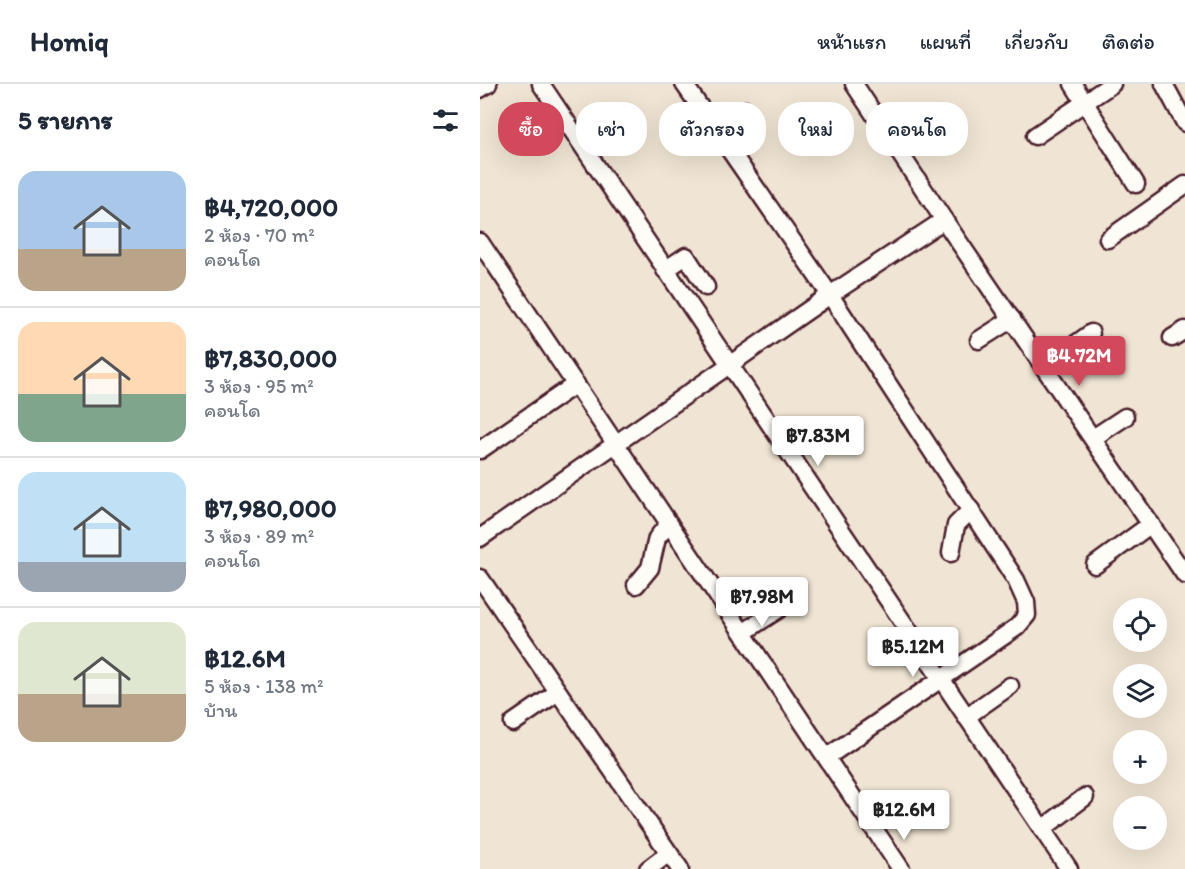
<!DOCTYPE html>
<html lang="th">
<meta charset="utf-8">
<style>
:root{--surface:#fff;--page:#f6f6f7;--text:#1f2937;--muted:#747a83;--line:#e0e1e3;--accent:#d1495b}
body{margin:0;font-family:Itim,"Playpen Sans Thai",sans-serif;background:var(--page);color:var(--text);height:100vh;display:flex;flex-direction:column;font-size:22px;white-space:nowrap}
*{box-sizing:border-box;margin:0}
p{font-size:20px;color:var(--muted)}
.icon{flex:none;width:33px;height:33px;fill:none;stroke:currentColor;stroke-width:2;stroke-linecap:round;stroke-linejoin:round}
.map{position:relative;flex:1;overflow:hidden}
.panel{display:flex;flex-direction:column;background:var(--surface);width:480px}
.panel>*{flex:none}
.top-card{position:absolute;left:18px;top:18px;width:570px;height:54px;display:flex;gap:12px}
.controls{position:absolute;left:633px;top:514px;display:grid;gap:12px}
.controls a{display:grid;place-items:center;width:54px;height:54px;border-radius:50%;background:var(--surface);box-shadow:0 6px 24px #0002;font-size:30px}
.price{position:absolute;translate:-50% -51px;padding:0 14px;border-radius:6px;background:#fff;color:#222;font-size:20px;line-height:39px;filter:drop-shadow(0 2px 3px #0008)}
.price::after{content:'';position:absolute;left:50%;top:36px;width:18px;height:14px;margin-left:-9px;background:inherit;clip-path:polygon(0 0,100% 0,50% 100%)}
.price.current{background:var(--accent);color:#fff}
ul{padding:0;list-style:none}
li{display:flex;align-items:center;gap:18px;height:150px;padding:0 18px}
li+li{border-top:2px solid var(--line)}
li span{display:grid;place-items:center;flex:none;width:168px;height:120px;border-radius:18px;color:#555}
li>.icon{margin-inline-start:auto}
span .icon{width:72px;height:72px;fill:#fffc;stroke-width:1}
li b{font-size:26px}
h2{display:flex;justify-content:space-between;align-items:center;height:72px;padding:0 18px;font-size:26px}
.tag{padding:0 21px;border-radius:24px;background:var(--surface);box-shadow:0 6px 24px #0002;font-size:21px;line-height:54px}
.tag.current{background:var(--accent);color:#fff}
header{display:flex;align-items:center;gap:36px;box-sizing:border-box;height:84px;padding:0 30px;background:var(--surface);border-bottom:2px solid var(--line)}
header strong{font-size:28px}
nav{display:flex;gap:33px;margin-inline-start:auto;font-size:21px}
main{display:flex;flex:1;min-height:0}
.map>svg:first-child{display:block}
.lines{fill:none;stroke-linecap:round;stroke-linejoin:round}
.minor-casing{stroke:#4a1f2b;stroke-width:21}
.minor{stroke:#fdfcf7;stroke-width:16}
</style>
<header>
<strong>Homiq</strong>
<nav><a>หน้าแรก</a><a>แผนที่</a><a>เกี่ยวกับ</a><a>ติดต่อ</a></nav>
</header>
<main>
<section class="panel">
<h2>5 รายการ<svg class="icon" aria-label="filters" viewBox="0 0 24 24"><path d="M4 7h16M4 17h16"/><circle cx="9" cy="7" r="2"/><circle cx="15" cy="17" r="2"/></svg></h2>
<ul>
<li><span style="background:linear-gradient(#a9c7e8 65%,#b9a48a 0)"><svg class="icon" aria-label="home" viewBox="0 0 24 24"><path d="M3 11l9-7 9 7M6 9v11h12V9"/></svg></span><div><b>฿4,720,000</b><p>2 ห้อง · 70 m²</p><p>คอนโด</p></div></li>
<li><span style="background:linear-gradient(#ffd9b3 60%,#7fa58c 0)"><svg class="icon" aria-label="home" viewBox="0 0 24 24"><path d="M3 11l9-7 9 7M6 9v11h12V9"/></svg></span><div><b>฿7,830,000</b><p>3 ห้อง · 95 m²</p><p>คอนโด</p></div></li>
<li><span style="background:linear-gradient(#bfe0f5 75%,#9aa5b1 0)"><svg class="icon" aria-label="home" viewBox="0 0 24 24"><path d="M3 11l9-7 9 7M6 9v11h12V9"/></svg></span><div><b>฿7,980,000</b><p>3 ห้อง · 89 m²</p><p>คอนโด</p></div></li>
<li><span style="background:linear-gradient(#dfe7d0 60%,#b9a48a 0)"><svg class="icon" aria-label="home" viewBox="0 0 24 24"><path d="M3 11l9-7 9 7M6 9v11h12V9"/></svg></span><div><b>฿12.6M</b><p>5 ห้อง · 138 m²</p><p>บ้าน</p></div></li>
</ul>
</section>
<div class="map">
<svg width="705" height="785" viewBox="0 0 705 785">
<rect width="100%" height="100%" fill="#f0e5d4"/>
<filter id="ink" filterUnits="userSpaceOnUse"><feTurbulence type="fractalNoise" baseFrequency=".0167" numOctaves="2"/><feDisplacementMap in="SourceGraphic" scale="12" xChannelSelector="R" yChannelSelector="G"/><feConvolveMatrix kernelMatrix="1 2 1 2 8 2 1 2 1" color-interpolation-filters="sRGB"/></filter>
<g filter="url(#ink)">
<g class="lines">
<!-- minor casing -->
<g class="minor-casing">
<g id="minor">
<path d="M61,0L589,785"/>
<path d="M204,0L350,211L536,496L546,518L547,531L537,543L347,673"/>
<path d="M374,0L464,136L705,491"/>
<path d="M593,0L656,100"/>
<path d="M684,0L705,39"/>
<path d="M0,5L8,0"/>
<path d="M235,45L265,26"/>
<path d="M555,52L632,0"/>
<path d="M628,155L705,101"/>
<path d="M0,158L421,785"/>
<path d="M185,186L206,172L226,203"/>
<path d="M692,254L705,246"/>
<path d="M499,256L532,235"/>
<path d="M564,283L611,249"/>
<path d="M613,354L645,333"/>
<path d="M0,366L96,300"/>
<path d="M0,454L350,211L464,136"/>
<path d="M471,469L476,441L491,426"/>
<path d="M615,481L671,440"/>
<path d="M0,494L200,785"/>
<path d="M156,501L170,484L177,454L189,439"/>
<path d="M264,548L299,525"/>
<path d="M486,633L530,602"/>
<path d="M33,639L78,608"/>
<path d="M562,745L605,713"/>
<path d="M168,785L189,769"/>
</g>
</g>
<!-- minor -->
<use href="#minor" class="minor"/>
</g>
</g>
</svg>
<div class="controls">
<a><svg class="icon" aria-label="locate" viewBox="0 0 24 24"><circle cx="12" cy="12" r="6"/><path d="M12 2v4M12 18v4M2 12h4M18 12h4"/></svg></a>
<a><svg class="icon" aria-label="layers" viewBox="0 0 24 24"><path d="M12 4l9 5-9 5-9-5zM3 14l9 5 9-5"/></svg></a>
<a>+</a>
<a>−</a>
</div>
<b class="price current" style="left:599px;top:303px">฿4.72M</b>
<b class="price" style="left:338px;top:383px">฿7.83M</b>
<b class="price" style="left:282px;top:544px">฿7.98M</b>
<b class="price" style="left:433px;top:594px">฿5.12M</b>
<b class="price" style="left:424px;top:757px">฿12.6M</b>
<div class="top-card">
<a class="tag current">ซื้อ</a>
<a class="tag">เช่า</a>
<a class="tag">ตัวกรอง</a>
<a class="tag">ใหม่</a>
<a class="tag">คอนโด</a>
</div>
</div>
</main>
